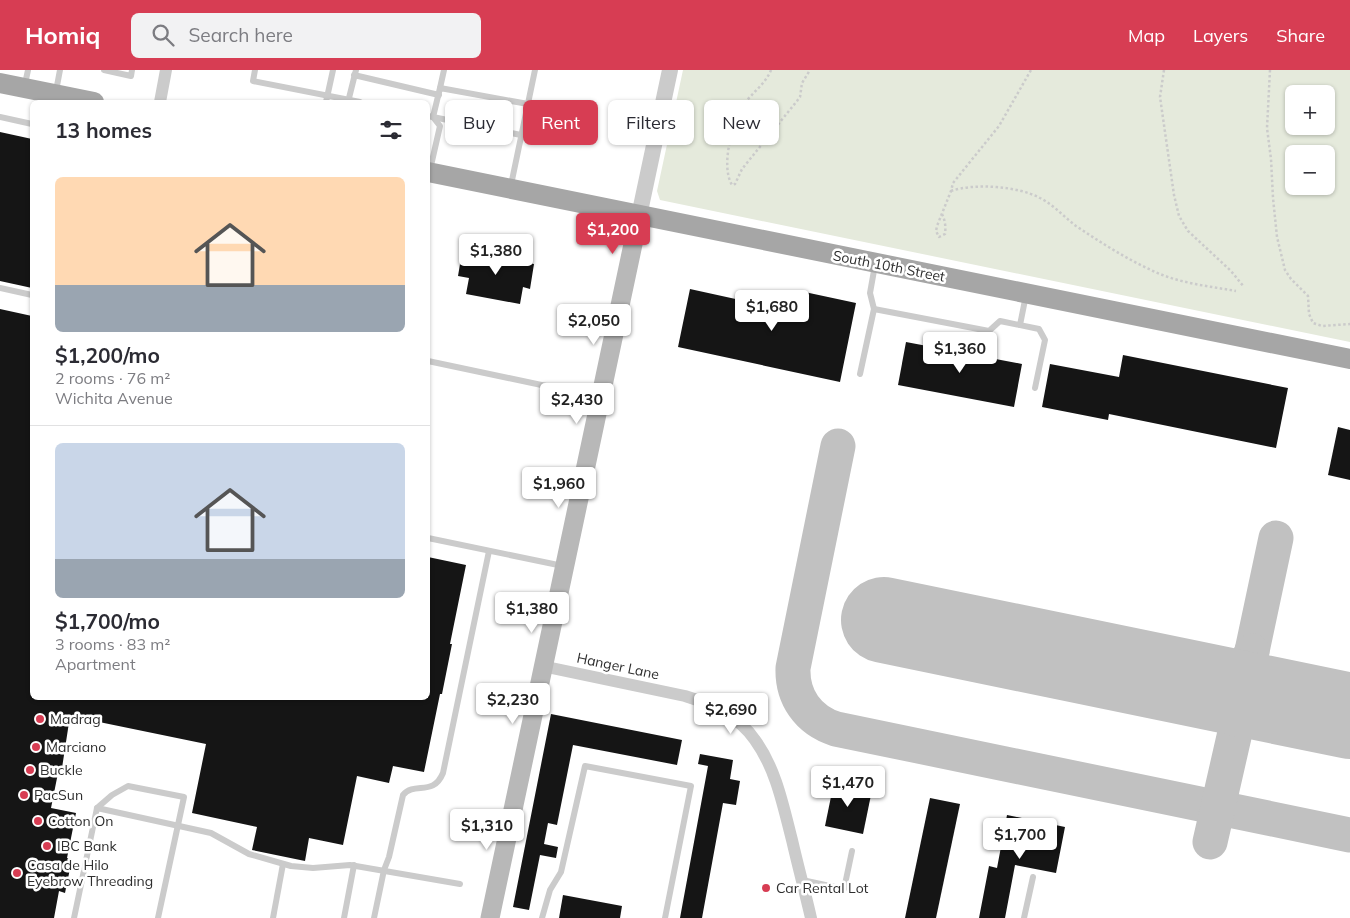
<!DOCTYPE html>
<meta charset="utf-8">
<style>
:root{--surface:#fff;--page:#f2f2f3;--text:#2b2b33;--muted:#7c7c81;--line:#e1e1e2;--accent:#d73d53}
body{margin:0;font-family:Mulish,sans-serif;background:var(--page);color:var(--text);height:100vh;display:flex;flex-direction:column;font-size:19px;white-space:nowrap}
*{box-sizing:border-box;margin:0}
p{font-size:16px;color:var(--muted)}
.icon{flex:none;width:28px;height:28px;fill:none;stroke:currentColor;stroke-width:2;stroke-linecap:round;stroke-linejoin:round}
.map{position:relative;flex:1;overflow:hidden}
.panel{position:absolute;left:30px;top:30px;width:400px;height:600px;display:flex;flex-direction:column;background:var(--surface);border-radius:8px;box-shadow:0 1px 4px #0004}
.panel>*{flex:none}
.hud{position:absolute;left:445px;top:30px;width:475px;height:45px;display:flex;gap:10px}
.buttons{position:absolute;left:1285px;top:15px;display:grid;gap:10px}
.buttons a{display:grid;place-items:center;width:50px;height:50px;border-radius:8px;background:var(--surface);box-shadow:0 1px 4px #0004;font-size:25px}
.price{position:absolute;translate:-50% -42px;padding:0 11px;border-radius:5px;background:#fff;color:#222;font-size:16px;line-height:32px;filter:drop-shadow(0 1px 2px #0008)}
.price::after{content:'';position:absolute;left:50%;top:30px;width:15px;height:11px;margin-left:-8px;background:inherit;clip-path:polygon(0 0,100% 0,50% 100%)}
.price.active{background:var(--accent);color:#fff}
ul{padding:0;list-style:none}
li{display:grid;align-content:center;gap:10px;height:265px;padding:0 25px}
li+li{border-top:1px solid var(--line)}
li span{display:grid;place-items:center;height:155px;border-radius:8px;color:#555}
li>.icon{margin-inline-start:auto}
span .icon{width:90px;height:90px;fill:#fffc;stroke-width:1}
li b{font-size:21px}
h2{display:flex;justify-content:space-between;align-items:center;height:60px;padding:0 25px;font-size:21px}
.chip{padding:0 18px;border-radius:8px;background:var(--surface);box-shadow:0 1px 4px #0004;font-size:18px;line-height:45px}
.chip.active{background:var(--accent);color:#fff}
header{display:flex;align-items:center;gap:30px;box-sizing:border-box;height:70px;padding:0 25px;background:var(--accent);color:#fff}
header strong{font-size:24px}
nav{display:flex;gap:28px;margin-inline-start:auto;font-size:18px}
.search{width:350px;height:45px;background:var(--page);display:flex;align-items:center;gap:12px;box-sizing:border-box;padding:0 18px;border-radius:8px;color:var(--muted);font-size:19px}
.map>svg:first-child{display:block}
.green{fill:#e5eadc;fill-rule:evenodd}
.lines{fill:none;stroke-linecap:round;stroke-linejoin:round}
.taxiway{stroke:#c1c1c1;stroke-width:35}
.runway{stroke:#c1c1c1;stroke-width:86}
.building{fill:#151515}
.path{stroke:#cbcbcb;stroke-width:2.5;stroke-dasharray:2.5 2.5;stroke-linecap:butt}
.service{stroke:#cbcbcb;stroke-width:6}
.minor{stroke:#cbcbcb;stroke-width:12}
.tertiary{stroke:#cbcbcb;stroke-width:16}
.secondary{stroke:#b8b8b8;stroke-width:19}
.primary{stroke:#a6a6a6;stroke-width:20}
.poi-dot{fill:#d73d53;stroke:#fff;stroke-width:2}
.labels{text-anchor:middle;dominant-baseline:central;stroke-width:5;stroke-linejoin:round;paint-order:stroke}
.street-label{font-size:14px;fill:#2e2e2e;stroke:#fff}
.poi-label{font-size:14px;fill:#2e2e2e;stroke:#fff;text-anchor:start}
</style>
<header>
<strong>Homiq</strong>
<div class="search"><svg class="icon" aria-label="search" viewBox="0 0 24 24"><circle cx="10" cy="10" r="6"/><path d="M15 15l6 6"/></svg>Search here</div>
<nav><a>Map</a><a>Layers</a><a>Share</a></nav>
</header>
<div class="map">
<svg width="1350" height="848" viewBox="0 0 1350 848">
<rect width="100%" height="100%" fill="#fff"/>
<!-- green -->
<path class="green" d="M683,0H1350V272L660,130L657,121ZM1294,24H1326V56H1294ZM1294,84H1326V116H1294Z"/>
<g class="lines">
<!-- taxiway -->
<g class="taxiway">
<path d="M838,376L793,598C792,627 808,650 836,659L1350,765"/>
<path d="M1276,468L1252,581C1248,609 1265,624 1289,634"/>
<path d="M1195,614C1223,614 1242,609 1252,581"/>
<path d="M1210,772L1236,658C1250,638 1266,635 1289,634"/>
</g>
<!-- runway -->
<path class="runway" d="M884,550L1350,646"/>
</g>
<!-- building -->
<g class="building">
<path d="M0,62L32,69V218L0,211Z"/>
<path d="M499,179L512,181L510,190L534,194L530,219L523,217L520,234L466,224L469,208L458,206L461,188L473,190L474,180L498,185Z"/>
<path d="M690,219L776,238V235L796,239L800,221L856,233L840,312L678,277Z"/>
<path d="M0,239L32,246V628H428V487L466,495L450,574H452L442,624H440L424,702L393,696L389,713L357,706L343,775L309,768L305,791L252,780L257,757L192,743L206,674L70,646L62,698H59L51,738L76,743L67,788L72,789L65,823L59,821L54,848H0Z"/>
<path d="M906,272L1022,294L1014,337L898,315Z"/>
<path d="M1123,285L1288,318L1276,378L1109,344L1108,350L1042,337L1050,294L1119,307Z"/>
<path d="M1338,357L1350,360V410L1328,405Z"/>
<path d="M551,644L682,670L677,695L573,675L557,755L548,753L544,774L558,777L556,788L540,785L529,840L513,837Z"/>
<path d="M700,684L733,690L730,709L740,711L736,735L723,733L702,848H680L708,696L698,694Z"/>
<path d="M834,712L872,720L863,764L825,756Z"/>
<path d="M930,728L960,734L936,848H905Z"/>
<path d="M1007,745L1065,757L1056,803L1015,795L1005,848H979L989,796L997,798Z"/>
<path d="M563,825L622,836L620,848H559Z"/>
</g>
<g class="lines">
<!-- path -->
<g class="path">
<path d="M771,0C766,13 753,22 745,33C733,51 720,95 732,115L735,114L742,99L797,31L800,27L802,13L810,0"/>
<path d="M1164,0L1160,27L1174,125L1179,146L1188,161L1231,201L1244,217"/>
<path d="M1270,0L1267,58L1271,89L1273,128L1277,167L1285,200L1291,209L1308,226L1309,244L1313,253L1322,256L1350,254"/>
<path d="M951,121C974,113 1018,116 1040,128C1054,135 1064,147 1076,156C1100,172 1125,188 1151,200C1177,213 1208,216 1236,221"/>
<path d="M942,144C945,150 946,157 945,164L939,167L936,161L937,156L951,121L953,113L999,56L1031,0"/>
</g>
<!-- service -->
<g class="service">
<path d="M104,0L131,6L132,0"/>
<path d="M255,0L253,11L360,32"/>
<path d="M354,5L439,25"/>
<path d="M25,14L28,0"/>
<path d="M440,18L444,0"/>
<path d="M56,21L60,0"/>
<path d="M326,32L333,0"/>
<path d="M348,32L356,0"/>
<path d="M428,46L521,65"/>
<path d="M0,47L32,54"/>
<path d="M433,47L440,18L528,34"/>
<path d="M430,100L440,56L433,47"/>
<path d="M511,115L535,0"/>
<path d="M0,218L32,225"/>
<path d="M874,239L989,261L1000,251L1039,259L1045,270L1035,318"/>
<path d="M1020,255L1026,225"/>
<path d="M428,291L598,327"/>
<path d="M860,304L874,239L870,223L875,195"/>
<path d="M428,468L563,496"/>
<path d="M97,738L112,725L128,716L184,727L158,848"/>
<path d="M802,810L844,819L852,781"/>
<path d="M74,848L97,738L211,763L249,784L291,796L313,798L350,795L460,814"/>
<path d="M273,848L283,794"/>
<path d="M344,848L354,795"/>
<path d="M374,848L384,800L389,787L403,725C415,711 433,727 443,703L489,481"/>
<path d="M542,848L550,820L561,802L585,696L691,716L665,848"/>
<path d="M1024,848L1033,807"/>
</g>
<!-- minor -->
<g class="minor">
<path d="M160,32L166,0"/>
<path d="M542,596L685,626C711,634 739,646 755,670C776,699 783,735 792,770C798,796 805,822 811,848"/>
</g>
<!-- tertiary -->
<path class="tertiary" d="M639,146L670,0"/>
<!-- secondary -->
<path class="secondary" d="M490,848L639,146"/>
<!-- primary -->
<g class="primary">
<path d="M0,13L94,32"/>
<path d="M428,102L1350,289"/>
</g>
</g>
<!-- markers -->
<g class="poi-dot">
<circle cx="40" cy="649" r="5"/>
<circle cx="36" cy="677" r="5"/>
<circle cx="30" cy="700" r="5"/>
<circle cx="24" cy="725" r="5"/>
<circle cx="38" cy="751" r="5"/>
<circle cx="47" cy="776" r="5"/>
<circle cx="17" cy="803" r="5"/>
<circle cx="766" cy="818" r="5"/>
</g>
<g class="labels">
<!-- street labels -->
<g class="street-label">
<text transform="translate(889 196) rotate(11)">South 10th Street</text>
<text transform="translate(618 596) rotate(12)">Hanger Lane</text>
</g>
<!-- poi labels -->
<g class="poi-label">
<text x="50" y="649">Madrag</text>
<text x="46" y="677">Marciano</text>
<text x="40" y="700">Buckle</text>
<text x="34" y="725">PacSun</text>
<text x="48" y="751">Cotton On</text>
<text x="57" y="776">IBC Bank</text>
<text x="27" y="795">Casa de Hilo<tspan x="27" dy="16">Eyebrow Threading</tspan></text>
<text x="776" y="818">Car Rental Lot</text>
</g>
</g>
</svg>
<div class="buttons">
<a>+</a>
<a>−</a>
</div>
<b class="price active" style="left:613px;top:185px">$1,200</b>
<b class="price" style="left:496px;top:206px">$1,380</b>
<b class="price" style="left:772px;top:262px">$1,680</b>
<b class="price" style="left:594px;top:276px">$2,050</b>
<b class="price" style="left:960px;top:304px">$1,360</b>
<b class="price" style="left:577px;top:355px">$2,430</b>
<b class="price" style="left:559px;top:439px">$1,960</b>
<b class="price" style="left:532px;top:564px">$1,380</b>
<b class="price" style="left:513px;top:655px">$2,230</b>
<b class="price" style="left:731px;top:665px">$2,690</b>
<b class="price" style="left:848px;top:738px">$1,470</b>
<b class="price" style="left:487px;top:781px">$1,310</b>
<b class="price" style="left:1020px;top:790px">$1,700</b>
<div class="hud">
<a class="chip">Buy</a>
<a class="chip active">Rent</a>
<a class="chip">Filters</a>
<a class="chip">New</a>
</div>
<section class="panel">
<h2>13 homes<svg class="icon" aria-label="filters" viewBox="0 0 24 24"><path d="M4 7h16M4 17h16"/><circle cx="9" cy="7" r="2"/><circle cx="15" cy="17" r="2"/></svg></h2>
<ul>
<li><span style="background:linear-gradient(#ffd9b3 70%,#9aa5b1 0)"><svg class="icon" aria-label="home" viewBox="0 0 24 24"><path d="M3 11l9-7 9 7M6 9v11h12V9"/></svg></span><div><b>$1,200/mo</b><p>2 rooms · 76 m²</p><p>Wichita Avenue</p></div></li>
<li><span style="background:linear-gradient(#c9d6e8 75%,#9aa5b1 0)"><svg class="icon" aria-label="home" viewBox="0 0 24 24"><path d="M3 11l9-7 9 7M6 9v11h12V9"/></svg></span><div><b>$1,700/mo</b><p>3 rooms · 83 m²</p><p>Apartment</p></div></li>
</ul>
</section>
</div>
